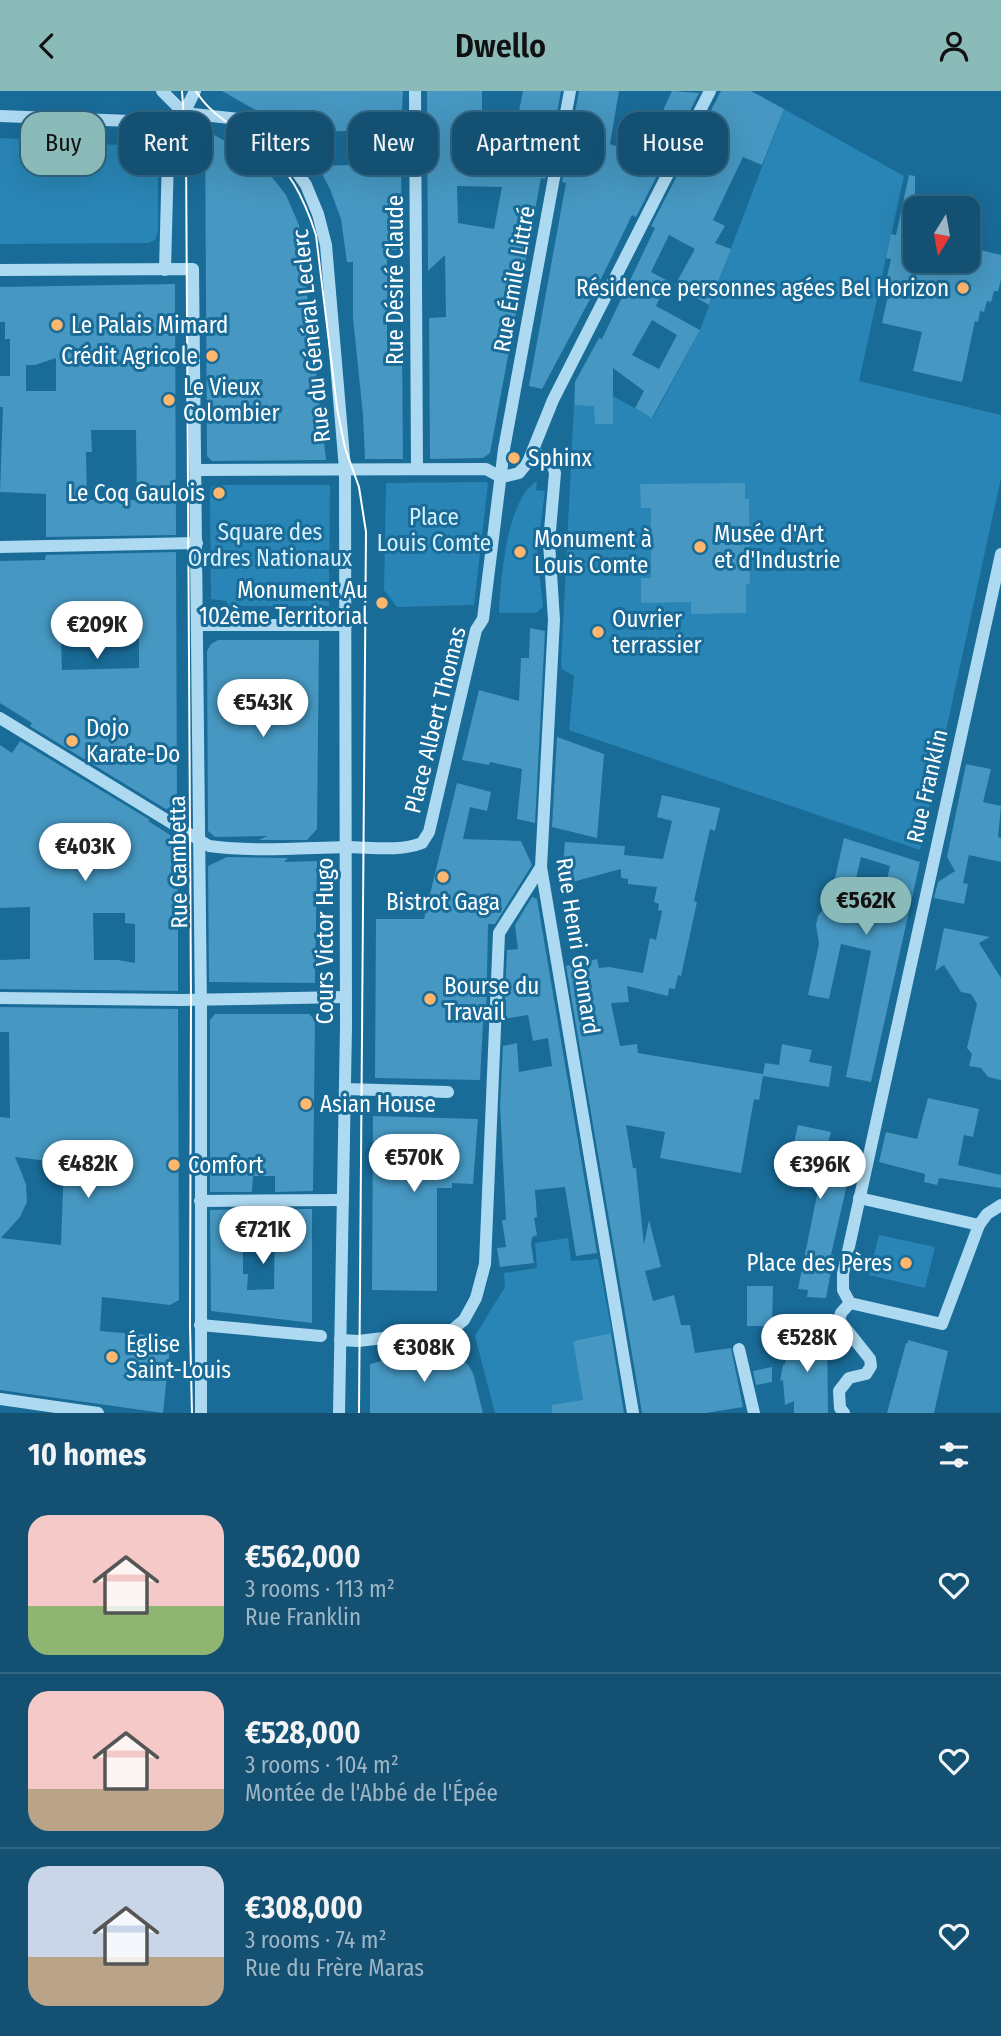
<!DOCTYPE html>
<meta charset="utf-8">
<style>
:root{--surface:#135072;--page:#205a7a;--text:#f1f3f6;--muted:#9db5c4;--line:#326784;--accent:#8bbbb9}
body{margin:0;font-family:"Fira Sans Condensed",sans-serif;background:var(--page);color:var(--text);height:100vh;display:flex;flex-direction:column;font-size:26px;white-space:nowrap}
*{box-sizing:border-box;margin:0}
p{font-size:23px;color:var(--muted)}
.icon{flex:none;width:38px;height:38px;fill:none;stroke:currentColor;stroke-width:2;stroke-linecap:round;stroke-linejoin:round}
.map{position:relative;height:1322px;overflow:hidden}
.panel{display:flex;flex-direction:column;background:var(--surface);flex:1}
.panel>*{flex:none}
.hud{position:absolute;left:21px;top:21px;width:959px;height:63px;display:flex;gap:14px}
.needle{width:46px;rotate:191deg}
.tools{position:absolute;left:903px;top:105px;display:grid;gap:14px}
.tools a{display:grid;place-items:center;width:77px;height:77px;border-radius:14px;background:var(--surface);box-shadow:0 7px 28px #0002,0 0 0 2px var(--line);font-size:35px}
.price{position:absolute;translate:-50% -60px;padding:0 16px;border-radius:24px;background:#fff;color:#222;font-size:23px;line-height:46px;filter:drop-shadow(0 2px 4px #0008)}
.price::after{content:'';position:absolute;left:50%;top:42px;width:21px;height:16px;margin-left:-10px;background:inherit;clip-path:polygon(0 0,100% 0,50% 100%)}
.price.on{background:var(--accent);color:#111}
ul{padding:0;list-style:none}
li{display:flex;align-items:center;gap:21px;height:175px;padding:0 28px}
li+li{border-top:2px solid var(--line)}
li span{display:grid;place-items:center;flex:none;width:196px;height:140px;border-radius:21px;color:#555}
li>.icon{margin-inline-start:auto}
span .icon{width:84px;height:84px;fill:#fffc;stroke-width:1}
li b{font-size:30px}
h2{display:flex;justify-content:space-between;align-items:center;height:84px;padding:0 28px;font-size:30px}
.pill{padding:0 24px;border-radius:21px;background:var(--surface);box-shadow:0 7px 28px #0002,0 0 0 2px var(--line);font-size:24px;line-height:63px}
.pill.on{background:var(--accent);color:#111}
header{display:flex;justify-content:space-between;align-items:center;height:91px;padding:0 28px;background:var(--accent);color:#111;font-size:32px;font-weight:600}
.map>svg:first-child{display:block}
.green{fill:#2985b5}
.building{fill:#4697c1;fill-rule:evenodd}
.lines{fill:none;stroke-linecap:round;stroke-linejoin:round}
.minor{stroke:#aedaf1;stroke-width:12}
.tram{stroke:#fff;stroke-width:2}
.poi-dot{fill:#ffb66d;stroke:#196b98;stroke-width:2.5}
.labels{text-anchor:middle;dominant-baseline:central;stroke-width:6;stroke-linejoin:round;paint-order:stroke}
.street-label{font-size:23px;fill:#fff;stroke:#196b98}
.poi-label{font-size:23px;fill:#fff;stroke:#196b98;text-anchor:start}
.park-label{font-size:23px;fill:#d5effc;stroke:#196b98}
</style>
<header><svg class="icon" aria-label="back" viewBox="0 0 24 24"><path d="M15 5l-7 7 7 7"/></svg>Dwello<svg class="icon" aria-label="person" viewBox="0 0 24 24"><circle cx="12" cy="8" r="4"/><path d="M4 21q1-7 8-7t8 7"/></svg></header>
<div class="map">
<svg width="1001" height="1322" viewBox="0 0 1001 1322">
<rect width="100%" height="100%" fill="#196b98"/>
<!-- green -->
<g class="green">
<path d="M784,18L904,85L859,290L1001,324V387L920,759L569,639L574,585L562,578L561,574L575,292L578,286L653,327L700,239Z"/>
<path d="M0,47L154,56L158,64V141L155,149L148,152L0,153Z"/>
<path d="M537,390L536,399L545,400L537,462L543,516L536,522H499C501,489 506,408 537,390Z"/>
<path d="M486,391L488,392L474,514L397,516L384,499L386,392Z"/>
<path d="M217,394H330L329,515H229L226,510L211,508L210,400L212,395Z"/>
<path d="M879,1144L935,1156L925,1197L869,1184Z"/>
<path d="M568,1147L571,1170L598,1168L612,1242L573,1250L583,1309L575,1322H495L475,1245L505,1196L504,1182L537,1177L535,1152Z"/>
</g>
<!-- building -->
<g class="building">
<path d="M222,0H403L401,36H382L378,74L401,73L402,159H387V254H402L403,368H365L363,324L353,227V171H347L341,128L330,98L318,75L351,74L350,40L299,41L294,47L261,22Z"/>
<path d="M427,0H482V45L513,51L523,0H561L545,88L541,87L490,362L483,367L430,368L429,227L446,226L445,164L428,180ZM457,95L502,96L494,138L458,132Z"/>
<path d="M579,0H619L610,53L642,65L672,0L699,2L636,126L632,124L604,182L542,298L529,295L566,92L562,91Z"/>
<path d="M721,0H751L784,18L762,74L743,66L713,129L725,135L715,152L731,158L709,214L675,194L695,158L669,144L651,181L668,190L656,215L700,239L652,327L635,317L644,300L613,277V333H595L594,315L575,314V291L599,247L602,248L655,137L651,135ZM652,229L677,244L659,278L632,264Z"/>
<path d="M205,39L238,57L268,81L286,104L299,134L326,369L212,370L207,365Z"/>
<path d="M909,84L915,85V170H968V156L1001,164V188L998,200H994L991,211L987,210L984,221L980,220L978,231L975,230L962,291L913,280L922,241L882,232L889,200L884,199L891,168L886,167L891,143L896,144Z"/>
<path d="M175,193L176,444L46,446V403L0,401L3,316H0V285H10V248H5V231H0V196ZM56,267V300H26V274H35ZM91,339H136L137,409H87L86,361H92Z"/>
<path d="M745,392V408H749L750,493H746V522L691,523V511L641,512V487H651V417H641L640,393Z"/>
<path d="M176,461L177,716L169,720L30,635L32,632L0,612V470L45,469L46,464ZM112,546L113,548H139V577L62,579L61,547Z"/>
<path d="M530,537L545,540L535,732L517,728L522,678L490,671L489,674L462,669L479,599L519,610L521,567H529Z"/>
<path d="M218,549H319L317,738L307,749H259L267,745L215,746L208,740L207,560L211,553Z"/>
<path d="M557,646L604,663L597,747L552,736Z"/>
<path d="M20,650L150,729L148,730L178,749V900L0,898V869L30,868V816L0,817V654L12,662ZM93,822H125V832L135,833V872L118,869H94Z"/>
<path d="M966,673L991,678L983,711L1001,715L998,746L1001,747V771L969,764L963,792L968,793L964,813L934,807L938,791L955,780L947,766Z"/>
<path d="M457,692L491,701L487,720L470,716L463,748L521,750L532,774L495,833H488L486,931L483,932L480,989L375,987L376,828H424Z"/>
<path d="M662,704L720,717L715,740L710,738L705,760L694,810L697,811L681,885L678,884L675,898L669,897L668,905L627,895L629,911L611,912L620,955L637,953L638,962L763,983L765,972L779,974L782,953L812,959L809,971L832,975L829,996L763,985L759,1009L754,1008L741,1082L660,1067L665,1041L626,1034L633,1077H636L644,1154L649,1129L661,1176L645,1180L653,1210L674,1204L681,1234H690L695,1262L731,1257L743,1316L706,1322H642L566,875L597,868L599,877L609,876L643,882L650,847L656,849L662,820L658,819L659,813L654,811L657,796L628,793V788L621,787V778L561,794L565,751L625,755L624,764L663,768L672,730L657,726Z"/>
<path d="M844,747L920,771L871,991L846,986L871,860L841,853L829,908L808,904L819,853L816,834L818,825L830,809ZM861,766L890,775L879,825L849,818Z"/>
<path d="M227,766L288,767L284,771L317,770L315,892L209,891L208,775Z"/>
<path d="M532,806L537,808L597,1162L576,1165L565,1096L535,1099L537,1126L534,1127L537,1144L532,1146L531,1153L534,1172L500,1176L497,1157L506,1156L502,1129H506L500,1015L503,955L517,952L519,981L552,975L548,947L533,950L528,924L504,928L507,859L518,858L515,834Z"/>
<path d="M944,837L990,846L979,852L1001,887V989L988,986L981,977L969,975L972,963L967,957L977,913L971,903L961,901L944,874L935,880Z"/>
<path d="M0,916L178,918L179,1209L170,1214L102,1206L100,1240L171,1246L163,1322L0,1299V1026L10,1027L9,941H0ZM15,1066L64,1072L61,1154L1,1147L20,1126L27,1111L26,1093Z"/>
<path d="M215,923H309L315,929L313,1100L275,1101V1085H253L252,1101H210V929Z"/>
<path d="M928,1007L979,1018L973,1046L964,1044L958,1074L1001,1084V1097L939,1087L937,1094L924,1091L925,1083L879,1071L886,1041L917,1048Z"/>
<path d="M373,1025L478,1028L473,1093L452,1092V1097H437V1200L372,1199Z"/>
<path d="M798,1034L831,1041L827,1056L854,1062L831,1164H834L826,1207L807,1206L808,1199L798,1198L818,1099L785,1092Z"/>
<path d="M251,1118L249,1153H243V1183H248L247,1199L274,1198L275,1118H312V1232L211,1220L210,1119Z"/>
<path d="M747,1195H773L772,1235H747Z"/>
<path d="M827,1241L828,1322H794V1310L785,1314L783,1289L780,1290L783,1274L785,1273L788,1247Z"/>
<path d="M611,1242L624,1322H552V1314L583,1309L573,1250Z"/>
<path d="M908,1249L948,1260L934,1322H887L906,1252H908Z"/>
<path d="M456,1251L460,1267L468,1274L473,1282L483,1322H370V1273Z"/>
<path d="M772,1276V1291L756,1294L753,1280Z"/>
</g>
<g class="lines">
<!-- minor -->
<g class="minor">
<path d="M162,0L184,22"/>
<path d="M415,0L417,378"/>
<path d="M184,22L195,0"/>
<path d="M0,25L131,30L169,27L184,22L239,28L276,56L292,74L306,94L318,123L326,154L345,378L346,936L339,1322"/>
<path d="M0,179L193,178L201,920V1322"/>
<path d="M165,179L169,27"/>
<path d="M533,363C547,365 552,369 555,382L549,451L554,529L541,776L633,1322"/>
<path d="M196,379L486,378L497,384L507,385L519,382L528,371L553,309L710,0"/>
<path d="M0,456L197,452"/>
<path d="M1001,463L843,1183V1199L850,1212L942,1233L979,1134L987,1123L1001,1114"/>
<path d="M197,534H346"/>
<path d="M0,627L209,755C254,761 301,757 346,756C370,756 399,761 422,752L429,741L476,539L483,528L504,358L570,0"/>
<path d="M0,907L181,909L346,906"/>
<path d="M345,998L448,1001"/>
<path d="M859,1107L979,1134"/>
<path d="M200,1110L343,1109"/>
<path d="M200,1234L321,1245"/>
<path d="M340,1249L358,1250L452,1239L464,1229L476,1207L485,1173L499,842L541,776"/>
<path d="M739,1258L754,1322"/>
<path d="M0,1308L98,1322"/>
<path d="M844,1322L840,1317L839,1300L849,1287L866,1283L871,1275L870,1268L839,1229L841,1222L850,1212"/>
</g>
<!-- tram -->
<g class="tram">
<path d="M182,0L186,57L191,909L190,1235L192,1322"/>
<path d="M196,0C211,25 235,35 258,53C289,76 304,107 316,144L337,317L345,357L359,396L366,441L359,1322"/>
</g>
</g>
<!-- markers -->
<g class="poi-dot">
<circle cx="963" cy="197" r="7"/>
<circle cx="57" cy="234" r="7"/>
<circle cx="212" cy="265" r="7"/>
<circle cx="169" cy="309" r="7"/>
<circle cx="514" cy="367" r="7"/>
<circle cx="219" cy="402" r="7"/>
<circle cx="700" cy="456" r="7"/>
<circle cx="520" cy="461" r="7"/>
<circle cx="382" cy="512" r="7"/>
<circle cx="598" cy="541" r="7"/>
<circle cx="72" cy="650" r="7"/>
<circle cx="443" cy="786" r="7"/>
<circle cx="430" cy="908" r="7"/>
<circle cx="306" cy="1013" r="7"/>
<circle cx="174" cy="1074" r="7"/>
<circle cx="906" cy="1172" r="7"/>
<circle cx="112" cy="1266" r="7"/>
</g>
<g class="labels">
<!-- street labels -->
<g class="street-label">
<text transform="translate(514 188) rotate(-80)">Rue Émile Littré</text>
<text transform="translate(395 189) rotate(-90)">Rue Désiré Claude</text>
<text transform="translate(311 245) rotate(-96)">Rue du Général Leclerc</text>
<text transform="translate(435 629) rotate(-76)">Place Albert Thomas</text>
<text transform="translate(927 695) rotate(-77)">Rue Franklin</text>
<text transform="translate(178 771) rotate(-91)">Rue Gambetta</text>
<text transform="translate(325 850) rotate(-90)">Cours Victor Hugo</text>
<text transform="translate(578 855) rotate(81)">Rue Henri Gonnard</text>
</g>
<!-- poi labels -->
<g class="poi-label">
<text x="949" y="197" text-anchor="end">Résidence personnes agées Bel Horizon</text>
<text x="71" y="234">Le Palais Mimard</text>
<text x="198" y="265" text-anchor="end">Crédit Agricole</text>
<text x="183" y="296">Le Vieux<tspan x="183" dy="26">Colombier</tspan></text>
<text x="528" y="367">Sphinx</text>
<text x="205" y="402" text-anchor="end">Le Coq Gaulois</text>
<text x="714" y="443">Musée d'Art<tspan x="714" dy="26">et d'Industrie</tspan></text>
<text x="534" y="448">Monument à<tspan x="534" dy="26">Louis Comte</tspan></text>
<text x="368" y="499" text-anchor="end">Monument Au<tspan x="368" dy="26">102ème Territorial</tspan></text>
<text x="612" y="528">Ouvrier<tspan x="612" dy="26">terrassier</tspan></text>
<text x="86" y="637">Dojo<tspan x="86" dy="26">Karate-Do</tspan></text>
<text x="443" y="811" text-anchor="middle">Bistrot Gaga</text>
<text x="444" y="895">Bourse du<tspan x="444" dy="26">Travail</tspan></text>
<text x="320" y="1013">Asian House</text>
<text x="188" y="1074">Comfort</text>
<text x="892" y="1172" text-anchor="end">Place des Pères</text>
<text x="126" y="1253">Église<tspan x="126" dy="26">Saint-Louis</tspan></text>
</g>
<!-- park labels -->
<g class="park-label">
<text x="434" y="426">Place<tspan x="434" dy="26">Louis Comte</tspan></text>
<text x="270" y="441">Square des<tspan x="270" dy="26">Ordres Nationaux</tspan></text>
</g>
</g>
</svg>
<div class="tools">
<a><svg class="needle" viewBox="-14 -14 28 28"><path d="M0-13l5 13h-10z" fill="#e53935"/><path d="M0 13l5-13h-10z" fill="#9db5c4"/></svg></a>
</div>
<b class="price" style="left:97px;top:570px">€209K</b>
<b class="price" style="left:263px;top:648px">€543K</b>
<b class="price" style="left:85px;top:792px">€403K</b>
<b class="price on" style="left:866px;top:846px">€562K</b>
<b class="price" style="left:414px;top:1103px">€570K</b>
<b class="price" style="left:88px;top:1109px">€482K</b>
<b class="price" style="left:820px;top:1110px">€396K</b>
<b class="price" style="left:263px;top:1175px">€721K</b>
<b class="price" style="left:807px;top:1283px">€528K</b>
<b class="price" style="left:424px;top:1293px">€308K</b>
<div class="hud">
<a class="pill on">Buy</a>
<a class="pill">Rent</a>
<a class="pill">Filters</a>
<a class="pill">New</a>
<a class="pill">Apartment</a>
<a class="pill">House</a>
</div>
</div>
<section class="panel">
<h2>10 homes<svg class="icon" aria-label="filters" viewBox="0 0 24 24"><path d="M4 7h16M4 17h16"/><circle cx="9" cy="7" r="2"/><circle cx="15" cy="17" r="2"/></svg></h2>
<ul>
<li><span style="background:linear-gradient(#f6c9c9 65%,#8fb573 0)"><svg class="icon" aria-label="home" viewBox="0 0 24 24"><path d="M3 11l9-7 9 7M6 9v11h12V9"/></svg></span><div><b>€562,000</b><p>3 rooms · 113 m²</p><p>Rue Franklin</p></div><svg class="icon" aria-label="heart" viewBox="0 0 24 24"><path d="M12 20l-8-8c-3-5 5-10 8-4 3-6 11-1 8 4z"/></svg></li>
<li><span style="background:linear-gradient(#f6c9c9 70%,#b9a48a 0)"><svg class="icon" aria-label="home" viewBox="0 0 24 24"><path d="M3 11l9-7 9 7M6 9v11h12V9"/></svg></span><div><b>€528,000</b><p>3 rooms · 104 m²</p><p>Montée de l'Abbé de l'Épée</p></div><svg class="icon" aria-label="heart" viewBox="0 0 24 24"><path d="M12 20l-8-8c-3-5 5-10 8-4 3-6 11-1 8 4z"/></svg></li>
<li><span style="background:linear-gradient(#c9d6e8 65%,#b9a48a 0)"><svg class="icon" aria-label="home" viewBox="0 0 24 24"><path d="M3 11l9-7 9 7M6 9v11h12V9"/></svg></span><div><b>€308,000</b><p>3 rooms · 74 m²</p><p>Rue du Frère Maras</p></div><svg class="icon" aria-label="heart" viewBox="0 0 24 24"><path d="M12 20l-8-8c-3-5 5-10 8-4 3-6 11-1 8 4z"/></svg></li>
</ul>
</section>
